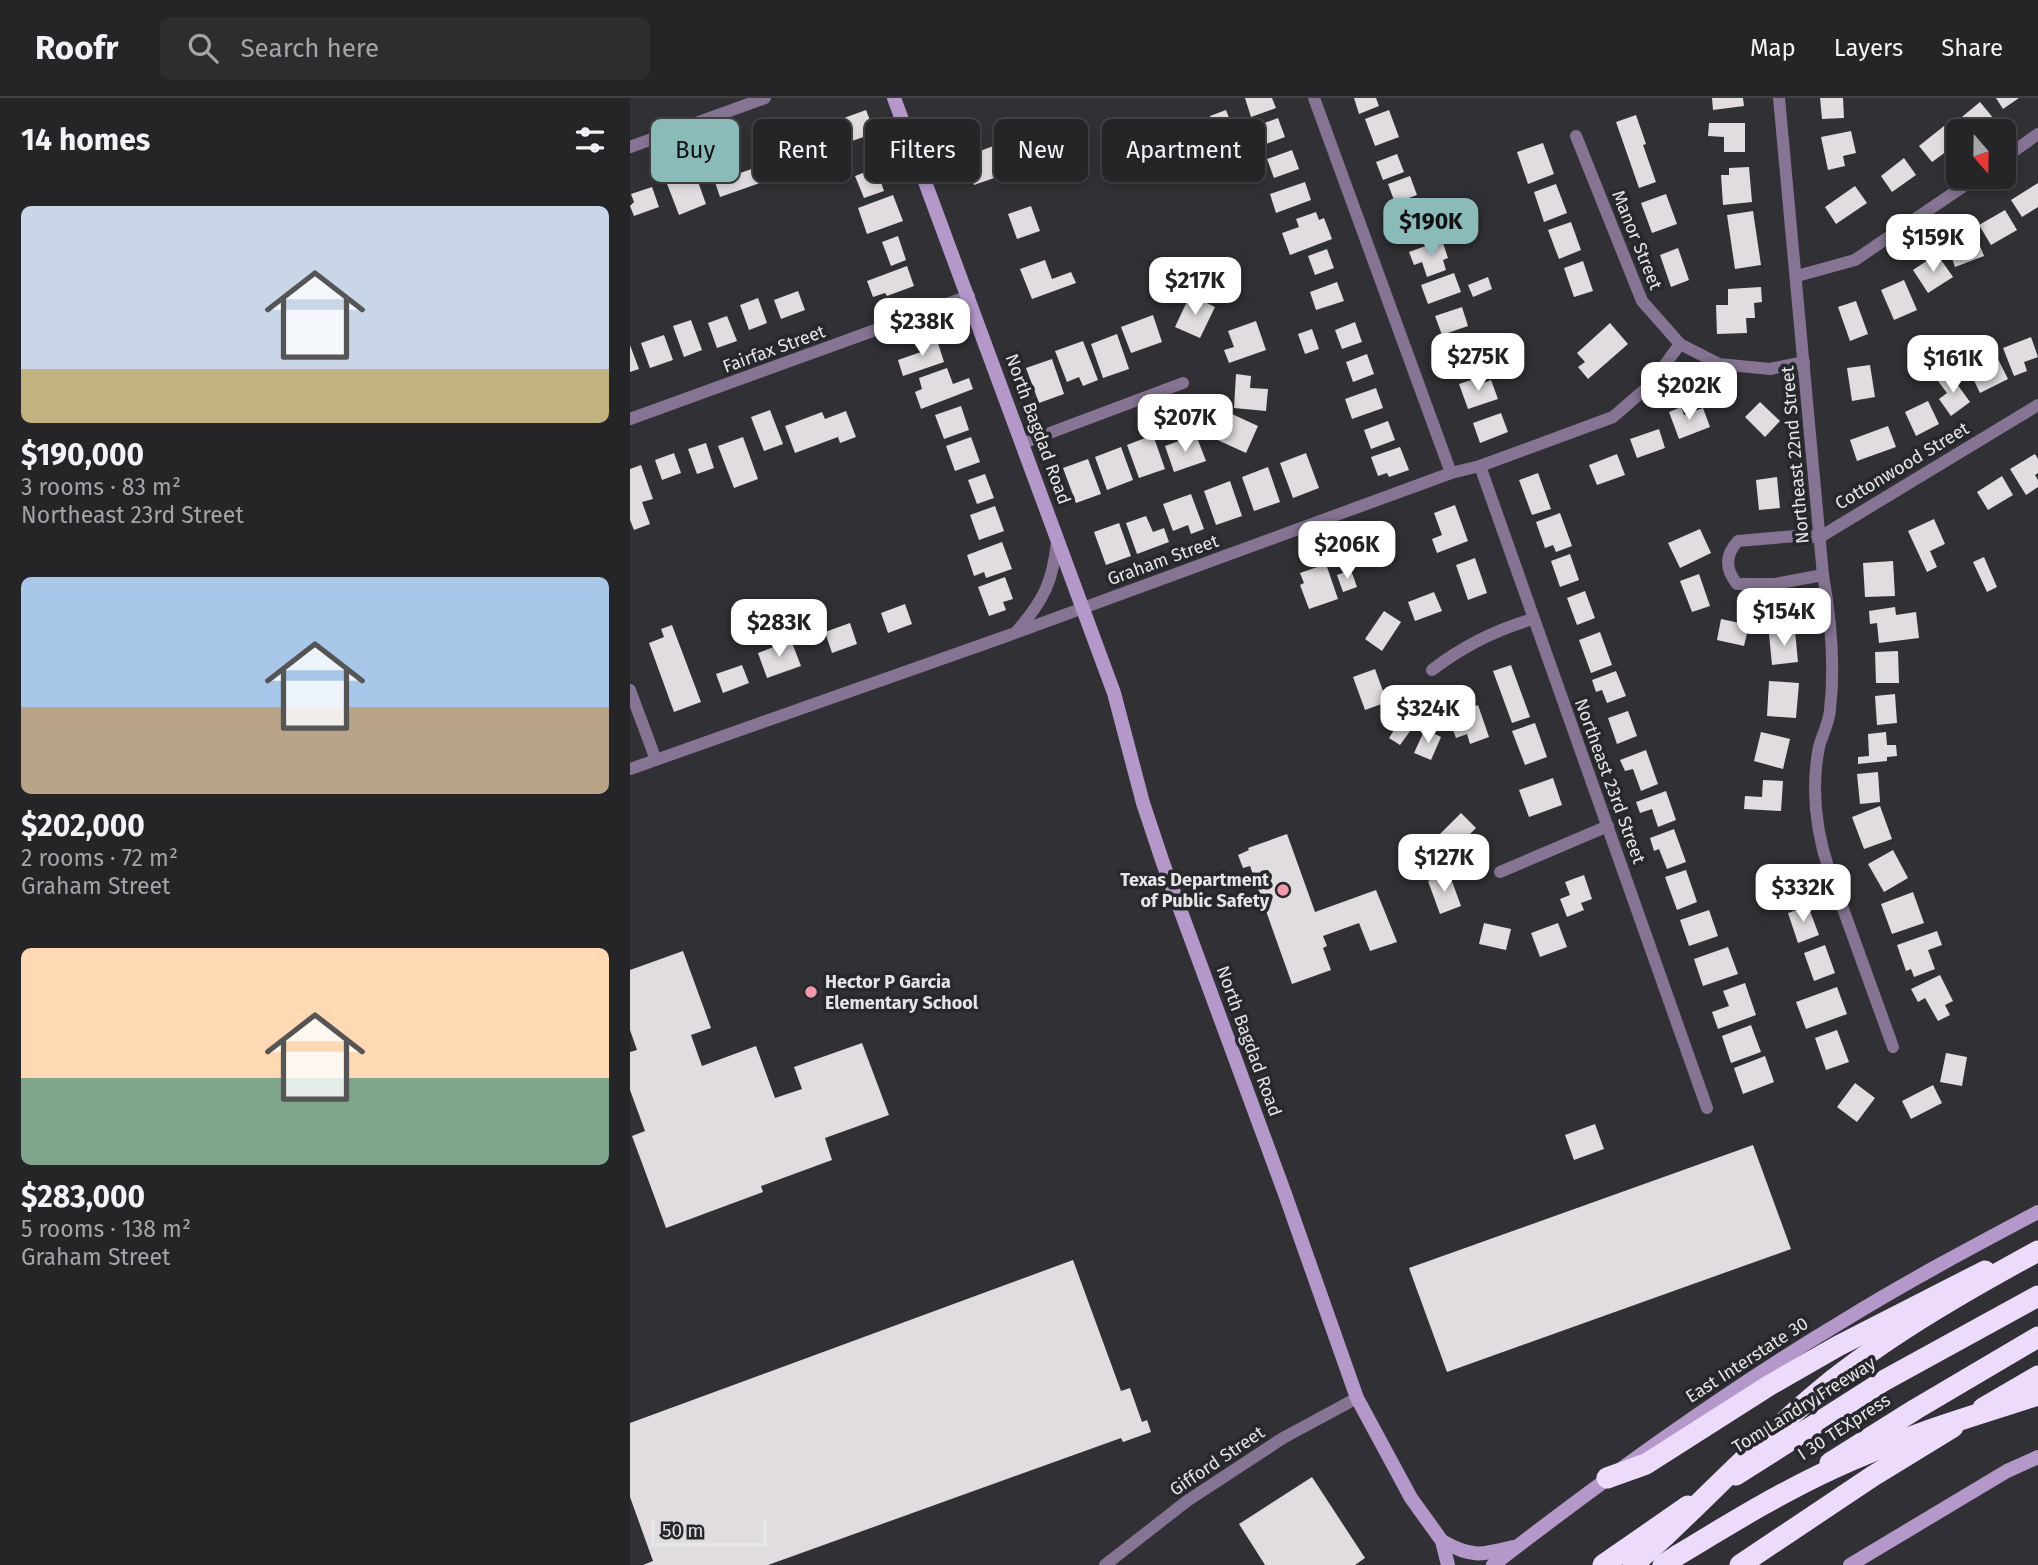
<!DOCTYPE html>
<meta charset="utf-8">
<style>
:root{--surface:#252528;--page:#2d2d30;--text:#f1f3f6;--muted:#a3a5a8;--line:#424245;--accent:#8bbbb9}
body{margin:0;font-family:"Fira Sans",sans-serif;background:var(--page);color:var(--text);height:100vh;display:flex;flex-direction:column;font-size:26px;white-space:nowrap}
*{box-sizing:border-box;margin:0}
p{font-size:23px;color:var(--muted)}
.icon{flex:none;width:38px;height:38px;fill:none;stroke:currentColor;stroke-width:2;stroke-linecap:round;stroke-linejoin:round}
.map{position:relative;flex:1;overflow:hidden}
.panel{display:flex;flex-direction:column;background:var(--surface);width:630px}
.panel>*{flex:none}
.banner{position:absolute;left:21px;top:21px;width:665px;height:63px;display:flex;gap:14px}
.needle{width:46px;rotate:160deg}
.fabs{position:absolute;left:1316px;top:21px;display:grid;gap:14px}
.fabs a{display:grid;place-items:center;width:70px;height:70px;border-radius:10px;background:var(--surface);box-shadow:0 4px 10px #0003,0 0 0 2px var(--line);font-size:35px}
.scale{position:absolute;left:21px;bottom:18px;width:116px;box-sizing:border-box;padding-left:7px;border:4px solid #e6e6e9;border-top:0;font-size:19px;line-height:24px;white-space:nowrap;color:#e6e6e9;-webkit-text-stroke:5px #27282b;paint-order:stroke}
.price{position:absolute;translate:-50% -60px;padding:0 16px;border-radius:14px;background:#fff;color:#222;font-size:23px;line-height:46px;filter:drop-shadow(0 2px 4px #0008)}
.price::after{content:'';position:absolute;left:50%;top:42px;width:21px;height:16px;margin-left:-10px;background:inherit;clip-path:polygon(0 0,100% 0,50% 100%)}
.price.active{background:var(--accent);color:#111}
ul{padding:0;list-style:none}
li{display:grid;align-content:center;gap:14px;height:371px;padding:0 21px}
li span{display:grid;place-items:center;height:217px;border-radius:10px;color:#555}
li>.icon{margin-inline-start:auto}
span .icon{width:126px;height:126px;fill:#fffc;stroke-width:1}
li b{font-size:30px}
h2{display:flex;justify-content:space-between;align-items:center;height:84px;padding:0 21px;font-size:30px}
.pill{padding:0 24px;border-radius:10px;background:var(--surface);box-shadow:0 4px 10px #0003,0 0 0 2px var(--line);font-size:24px;line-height:63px}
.pill.active{background:var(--accent);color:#111}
header{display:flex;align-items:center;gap:42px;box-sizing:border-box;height:98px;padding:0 35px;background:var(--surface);border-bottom:2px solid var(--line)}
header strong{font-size:33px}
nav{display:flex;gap:38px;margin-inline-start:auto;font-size:24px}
.search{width:490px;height:63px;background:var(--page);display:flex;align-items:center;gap:18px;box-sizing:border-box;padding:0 24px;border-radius:10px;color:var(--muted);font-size:26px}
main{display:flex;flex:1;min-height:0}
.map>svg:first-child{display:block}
.building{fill:#e0dce0}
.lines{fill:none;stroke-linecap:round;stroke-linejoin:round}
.street{stroke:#857493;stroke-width:12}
.secondary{stroke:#b498ca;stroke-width:14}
.highway{stroke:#ecdbfa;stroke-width:21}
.highway-bridge{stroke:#ecdbfa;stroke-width:21}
.poi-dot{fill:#f39aaa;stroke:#27282b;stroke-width:2.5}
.labels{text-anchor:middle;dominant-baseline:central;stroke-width:7;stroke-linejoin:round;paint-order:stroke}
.street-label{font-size:18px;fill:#e6e6e9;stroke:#27282b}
.poi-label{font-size:18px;font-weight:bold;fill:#e6e6e9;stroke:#27282b;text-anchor:end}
</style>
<header>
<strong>Roofr</strong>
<div class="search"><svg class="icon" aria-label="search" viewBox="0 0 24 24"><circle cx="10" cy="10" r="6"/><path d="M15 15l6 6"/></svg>Search here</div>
<nav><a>Map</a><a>Layers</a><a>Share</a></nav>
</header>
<main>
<section class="panel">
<h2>14 homes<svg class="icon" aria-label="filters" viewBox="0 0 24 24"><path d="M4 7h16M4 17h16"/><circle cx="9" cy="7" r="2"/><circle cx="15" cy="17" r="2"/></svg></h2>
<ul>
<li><span style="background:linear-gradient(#c9d6e8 75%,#c2b280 0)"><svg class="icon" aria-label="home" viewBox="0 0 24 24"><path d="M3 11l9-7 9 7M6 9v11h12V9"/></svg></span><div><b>$190,000</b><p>3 rooms · 83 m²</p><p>Northeast 23rd Street</p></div></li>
<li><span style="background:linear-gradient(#a9c7e8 60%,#b9a48a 0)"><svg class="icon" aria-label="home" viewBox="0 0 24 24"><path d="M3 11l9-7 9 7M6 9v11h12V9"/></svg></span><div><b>$202,000</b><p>2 rooms · 72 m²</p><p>Graham Street</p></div></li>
<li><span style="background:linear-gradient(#ffd9b3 60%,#7fa58c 0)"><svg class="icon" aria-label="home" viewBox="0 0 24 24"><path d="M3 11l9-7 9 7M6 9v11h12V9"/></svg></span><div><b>$283,000</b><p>5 rooms · 138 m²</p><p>Graham Street</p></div></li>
</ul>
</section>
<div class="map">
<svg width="1408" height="1467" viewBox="0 0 1408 1467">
<rect width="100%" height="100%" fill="#313135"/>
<!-- building -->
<g class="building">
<path d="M615,0H642L646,10L621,19Z"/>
<path d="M724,0H746L749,8L729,16Z"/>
<path d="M1082,0H1113L1114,8L1083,12Z"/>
<path d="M1190,0H1213L1214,20L1192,21Z"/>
<path d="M1366,0H1389L1373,11Z"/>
<path d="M1350,4L1364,21L1348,33H1335L1327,23Z"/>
<path d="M236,12L245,35L222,43L214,20Z"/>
<path d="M596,12L603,30L586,37L580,18Z"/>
<path d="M759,12L769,39L745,48L735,21Z"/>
<path d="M1006,17L1016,46L1013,47L1026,84L1009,90L986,24Z"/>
<path d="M648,20L655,39L630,48L623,29Z"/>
<path d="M1079,25H1115V54H1094V39L1078,38Z"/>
<path d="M1314,28L1328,45L1302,64L1289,48Z"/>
<path d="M187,29L197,56L178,63L168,36Z"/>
<path d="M1221,33L1226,55L1213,58L1215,68L1198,72L1191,39Z"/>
<path d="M146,44L156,72L138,78L128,51Z"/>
<path d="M374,44L384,73L344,87L334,59Z"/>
<path d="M913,45L924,76L898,86L887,54Z"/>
<path d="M662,52L669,71L644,80L637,61Z"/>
<path d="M767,56L774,74L753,82L746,64Z"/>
<path d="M1274,60L1286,77L1262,94L1251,78Z"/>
<path d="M99,63L104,77L125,70L130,85L90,99L80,69Z"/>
<path d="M62,67L76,106L49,117L34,78Z"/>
<path d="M1119,69L1122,104L1093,107L1091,77H1099V70Z"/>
<path d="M246,70L254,93L234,100L225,78Z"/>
<path d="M780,78L787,97L765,105L758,86Z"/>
<path d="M675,84L681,102L646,115L640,96Z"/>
<path d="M1408,85V109L1392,119L1381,102Z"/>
<path d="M926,86L937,115L914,124L904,94Z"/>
<path d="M1225,88L1237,105L1206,126L1195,109Z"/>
<path d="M22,89L29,109L4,118L0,108L4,104L1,96Z"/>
<path d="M1036,96L1047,126L1022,135L1011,105Z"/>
<path d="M263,97L273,123L237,136L228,110Z"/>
<path d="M401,108L410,133L387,141L378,116Z"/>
<path d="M1375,112L1387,132L1361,147L1349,127Z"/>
<path d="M1123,113L1131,167L1105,171L1097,117Z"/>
<path d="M686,114L689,122L694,120L702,141L660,157L652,135L669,129L666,121Z"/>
<path d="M791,121L797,140L779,146L772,128Z"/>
<path d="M941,124L951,152L929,161L918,132Z"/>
<path d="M268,138L276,162L261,168L252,144Z"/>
<path d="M1346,138L1354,158L1325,169L1318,148Z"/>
<path d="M812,142L818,160L813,162L816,172L797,179L792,164L784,167L779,154Z"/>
<path d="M1048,150L1059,182L1041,189L1030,157Z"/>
<path d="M697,151L704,170L685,177L678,158Z"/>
<path d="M1307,156L1323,179L1298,195L1283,172Z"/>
<path d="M415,162L422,181L441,174L446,185L402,201L390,171Z"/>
<path d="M953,163L963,193L944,199L934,170Z"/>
<path d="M277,168L284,188L257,198L255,195L243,199L237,183Z"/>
<path d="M824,175L831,194L798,206L791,187Z"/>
<path d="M858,179L862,191L843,199L838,187Z"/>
<path d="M1274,182L1287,212L1264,222L1251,192Z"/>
<path d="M707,184L714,203L686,212L680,194Z"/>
<path d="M1131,189L1132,204L1124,205L1125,220H1116L1117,235L1087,236L1086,207H1098V191Z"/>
<path d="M168,193L175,212L151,221L144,202Z"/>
<path d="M560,197L585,209L570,240L545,229Z"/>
<path d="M128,200L137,225L119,232L110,207Z"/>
<path d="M1226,203L1238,236L1220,243L1208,209Z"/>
<path d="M832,209L838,228L812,237L805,218Z"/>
<path d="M523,217L532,244L501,255L491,229Z"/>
<path d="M97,218L107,243L87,250L78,225Z"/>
<path d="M61,222L72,252L54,259L43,228Z"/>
<path d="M626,223L636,252L599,265L594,252L604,249L598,233Z"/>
<path d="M725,224L732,244L712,251L705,232Z"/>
<path d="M980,225L998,246L958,281L948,269L955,264L947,255Z"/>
<path d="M682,231L689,251L675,256L668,236Z"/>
<path d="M487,236L499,271L473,280L461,246Z"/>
<path d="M34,237L43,262L20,270L11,245Z"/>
<path d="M306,239L314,264L273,278L268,262L291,254L288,245Z"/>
<path d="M1401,239L1408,259L1394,264L1397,273L1384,278L1373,250Z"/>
<path d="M453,243L468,282L453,288L449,279L437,284L425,253Z"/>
<path d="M0,247L9,271L0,274Z"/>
<path d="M844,251L851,270L825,279L818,260Z"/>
<path d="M737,256L744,276L723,284L716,264Z"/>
<path d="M1366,257L1378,281L1350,295L1338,270Z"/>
<path d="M422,261L434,296L409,305L396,270Z"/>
<path d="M1240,267L1245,299L1222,303L1217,270Z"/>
<path d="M317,270L323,286L339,280L343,291L291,311L285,294L292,291L289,280Z"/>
<path d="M1319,275L1340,304L1321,318L1309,301L1317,295L1308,283Z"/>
<path d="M606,276L621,278L620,290L638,291L636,313L604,310Z"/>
<path d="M844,281L846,288L861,282L868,301L838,311L829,286Z"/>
<path d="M746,290L753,310L722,321L715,301Z"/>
<path d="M1298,303L1309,326L1286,338L1275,314Z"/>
<path d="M1130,304L1150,323L1135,339L1115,319Z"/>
<path d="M331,308L339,332L314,341L305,317Z"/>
<path d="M1051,309L1054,317L1073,310L1080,329L1049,341L1039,314Z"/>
<path d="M140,312L153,346L134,353L121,319Z"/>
<path d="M216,313L226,339L210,345L208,339L165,355L155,328L192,314L195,321Z"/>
<path d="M871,315L878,334L850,345L843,325Z"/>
<path d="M602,316L628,328L616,355L581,339L587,327L596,331Z"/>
<path d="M758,323L765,342L741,351L734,332Z"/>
<path d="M1258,328L1266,349L1227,363L1220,342Z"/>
<path d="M1029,331L1035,350L1007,360L1000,341Z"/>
<path d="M523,337L535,371L509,380L497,347Z"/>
<path d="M566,337L576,363L544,374L535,348Z"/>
<path d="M113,339L128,381L104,390L88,348Z"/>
<path d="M341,339L350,364L325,373L316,348Z"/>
<path d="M76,345L84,370L67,376L58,351Z"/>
<path d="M491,349L503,382L477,392L465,359Z"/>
<path d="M770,349L779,372L759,379L757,375L748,378L741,359Z"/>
<path d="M44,355L51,375L32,382L25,362Z"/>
<path d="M676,355L689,390L663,400L650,365Z"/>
<path d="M987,356L995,377L967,387L959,367Z"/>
<path d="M1405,356L1408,361V375L1405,377L1408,382V389L1396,397L1380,371Z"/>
<path d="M458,361L471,396L446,405L433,370Z"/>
<path d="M11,367L23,401L12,404L20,426L4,432L0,422V371Z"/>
<path d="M638,369L650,404L624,413L612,379Z"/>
<path d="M908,375L921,411L902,417L889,382Z"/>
<path d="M355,376L364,400L347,406L338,382Z"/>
<path d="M1372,378L1383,397L1358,412L1347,394Z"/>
<path d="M1147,379L1150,410L1129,412L1126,382Z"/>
<path d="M600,383L612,418L586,427L574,393Z"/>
<path d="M561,396L574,431L561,436L558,427L543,433L533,406Z"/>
<path d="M825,407L838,443L807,455L802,441L812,437L804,415Z"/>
<path d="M365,408L374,433L349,442L340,417Z"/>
<path d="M930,415L942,448L926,454L923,447L915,450L906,424Z"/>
<path d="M516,418L523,434L534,430L539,444L507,456L496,425Z"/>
<path d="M1304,421L1315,446L1300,453L1307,469L1297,474L1278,433Z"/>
<path d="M489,425L501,458L476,467L464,434Z"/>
<path d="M1070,431L1081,455L1050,470L1038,445Z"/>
<path d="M372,444L382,471L356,480L354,474L344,478L337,457Z"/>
<path d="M940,456L949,482L930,489L921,463Z"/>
<path d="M1354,459L1367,489L1357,494L1343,464Z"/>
<path d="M845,460L857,495L838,502L826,467Z"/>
<path d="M1263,463L1265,498L1235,499L1233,465Z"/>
<path d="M696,466L708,501L679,511L670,487L674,485L670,475Z"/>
<path d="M721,472L727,489L713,494L707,477Z"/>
<path d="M1069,476L1080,508L1062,514L1050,483Z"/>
<path d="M375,479L383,501L373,504L376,512L359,518L348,489Z"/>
<path d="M955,493L965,520L947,527L937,500Z"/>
<path d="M804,494L812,513L785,523L778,504Z"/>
<path d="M275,506L282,526L258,535L251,515Z"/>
<path d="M1265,509L1266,517L1286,514L1289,540L1249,545L1247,525L1240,526L1239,513Z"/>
<path d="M754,513L771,524L752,553L735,541Z"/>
<path d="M1091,521L1119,527L1114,548L1087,542Z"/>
<path d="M220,525L227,546L202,555L195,534Z"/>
<path d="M42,527L71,604L44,614L19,545L34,539L31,531Z"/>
<path d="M1165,533L1168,564L1142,567L1139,536Z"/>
<path d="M970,534L982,567L961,575L949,542Z"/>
<path d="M161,542L171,568L137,580L128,555Z"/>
<path d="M1268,553L1269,585H1246L1245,554Z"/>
<path d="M112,567L119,585L93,595L86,576Z"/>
<path d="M881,567L900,619L882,625L863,573Z"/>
<path d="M745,571L757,604L735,612L723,579Z"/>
<path d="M986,573L996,598L977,605L972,592L966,594L962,582Z"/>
<path d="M1139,583L1169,585L1166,620L1137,618Z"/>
<path d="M1265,596L1267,625L1247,627L1245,598Z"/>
<path d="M848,607L859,639L840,646L837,636L826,640L818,618Z"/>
<path d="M998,613L1007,638L987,646L978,620Z"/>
<path d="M771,621L783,629L770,647L759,640Z"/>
<path d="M905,625L917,659L895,667L882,633Z"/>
<path d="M795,631L811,639L801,662L784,655Z"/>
<path d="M1131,634L1160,641L1153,671L1124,663Z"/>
<path d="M1256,634L1257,647H1266L1267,658L1257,659V663L1228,666V659L1239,658L1238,636Z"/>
<path d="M1016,652L1028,686L1011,693L1003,671L995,673L990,662Z"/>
<path d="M1248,674L1250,704L1230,706L1227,676Z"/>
<path d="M923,680L932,707L899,719L889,692Z"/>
<path d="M1133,682L1153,683L1151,713L1114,711L1115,698L1132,699Z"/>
<path d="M1036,693L1046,722L1028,729L1022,711L1010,715L1006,704Z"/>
<path d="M1250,708L1262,741L1234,751L1222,719Z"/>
<path d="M831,715L846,730L824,752L809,737Z"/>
<path d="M1044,731L1056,764L1037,771L1029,751L1024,753L1020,740Z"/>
<path d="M657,736L685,814L746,792L767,844L740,853L729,825L693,838L697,848L693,850L701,872L662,886L620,768L613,770L608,757L619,752L618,750Z"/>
<path d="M1263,752L1278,780L1254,794L1238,766Z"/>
<path d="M1163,768L1173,798L1151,806L1140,776Z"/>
<path d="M1056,772L1067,804L1047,812L1035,779Z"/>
<path d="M819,775L831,808L810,816L798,783Z"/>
<path d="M954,777L962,801L951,805L954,812L937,819L930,801L940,797L935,784Z"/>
<path d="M1283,794L1294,825L1262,836L1251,806Z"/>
<path d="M1178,808L1189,837L1168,845L1158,815Z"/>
<path d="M1079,812L1088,838L1059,848L1050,822Z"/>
<path d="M854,825L881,831L876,852L849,846Z"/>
<path d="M928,825L937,849L910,859L901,835Z"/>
<path d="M1307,833L1312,847L1298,852L1305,871L1284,879L1281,871L1276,873L1267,847Z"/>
<path d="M1195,847L1205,875L1184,883L1174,855Z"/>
<path d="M1098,849L1108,876L1073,888L1064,861Z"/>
<path d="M53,853L81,930L61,937L72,968L126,948L145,1000L172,991L164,969L232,945L259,1017L195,1040L202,1062L131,1088L133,1094L36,1130L2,1038L15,1033L0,992V954L7,952L0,932V872Z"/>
<path d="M1310,877L1323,903L1315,907L1320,917L1308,923L1295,900L1288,904L1281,891Z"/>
<path d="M1115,885L1126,917L1088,931L1082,914L1099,908L1093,893Z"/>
<path d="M1207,889L1217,916L1176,931L1166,904Z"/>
<path d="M1121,927L1131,954L1101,965L1092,938Z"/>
<path d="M1207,932L1219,964L1196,972L1185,940Z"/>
<path d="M1316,955L1337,959L1332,988L1310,984Z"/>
<path d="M1135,958L1144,984L1113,996L1104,970Z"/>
<path d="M1225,985L1245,1000L1227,1024L1207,1009Z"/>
<path d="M1303,987L1312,1005L1281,1021L1272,1003Z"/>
<path d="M965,1026L974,1051L944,1062L935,1037Z"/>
<path d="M1123,1047L1161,1151L817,1274L779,1170Z"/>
<path d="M443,1162L491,1293L500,1290L512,1324L517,1322L521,1334L493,1344L491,1340L138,1467H13L23,1463L0,1399V1325Z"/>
<path d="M682,1379L735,1460L725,1467H635L609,1426Z"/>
</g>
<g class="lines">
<!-- street -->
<g class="street">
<path d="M684,0L821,375"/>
<path d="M1149,0L1193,477C1201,521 1205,568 1200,612C1199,625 1192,637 1189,649C1181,690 1186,733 1199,772L1263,949"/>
<path d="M946,38L1012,203L1050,246L1089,266L1140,271L1174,264"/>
<path d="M0,49L135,0"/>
<path d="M1374,60L1408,36"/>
<path d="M1167,178L1225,162L1347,79"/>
<path d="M0,321L339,198"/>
<path d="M393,345L553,285"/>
<path d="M850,368L1077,1010"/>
<path d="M1193,477L1145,486H1107C1095,471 1095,457 1108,443L1166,438L1190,439L1408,307"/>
<path d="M387,533C414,502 423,483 427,443"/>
<path d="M802,572C833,548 865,532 903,521"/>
<path d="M0,592L26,662"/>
<path d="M0,671L374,539L821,375L850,368L983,319L1020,287L1050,246"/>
<path d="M870,774L978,728"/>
<path d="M475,1467L557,1403L653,1340L727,1300"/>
</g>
<!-- secondary -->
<g class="secondary">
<path d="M264,0L484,595L513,705L533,765L655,1096L727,1300L781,1400L812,1443L818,1467"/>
<path d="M812,1443C842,1460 851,1457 883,1449"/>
<path d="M863,1467C976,1380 1091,1296 1213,1223C1276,1184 1342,1149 1408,1114"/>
<path d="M1220,1467L1377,1373L1408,1359"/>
</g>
<!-- highway -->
<g class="highway">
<path d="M1353,1310L1408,1278"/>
<path d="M1200,1365L1286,1311L1408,1239"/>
<path d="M1106,1377L1255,1282L1408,1198"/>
<path d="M977,1380L1016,1366L1140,1287L1208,1248L1355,1173"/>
<path d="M973,1467L1058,1408"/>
<path d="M1003,1467L1035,1438"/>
<path d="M1033,1467L1048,1457"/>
<path d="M1110,1467L1243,1378L1323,1329"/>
</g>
<!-- highway-bridge -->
<g class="highway-bridge">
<path d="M1035,1438C1091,1385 1144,1329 1204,1281C1265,1233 1340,1190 1408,1153"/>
<path d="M1048,1457C1098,1427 1148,1396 1202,1371C1268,1340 1339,1319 1408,1297"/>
</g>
</g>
<!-- markers -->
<g class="poi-dot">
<circle cx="653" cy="792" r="7"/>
<circle cx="181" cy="894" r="7"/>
</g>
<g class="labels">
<!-- street labels -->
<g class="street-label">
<text transform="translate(1007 142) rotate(68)">Manor Street</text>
<text transform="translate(144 251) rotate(-20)">Fairfax Street</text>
<text transform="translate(408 331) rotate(70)">North Bagdad Road</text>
<text transform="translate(1165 357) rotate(-95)">Northeast 22nd Street</text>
<text transform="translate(1272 368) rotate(-31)">Cottonwood Street</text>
<text transform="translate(533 462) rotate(-20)">Graham Street</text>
<text transform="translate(980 683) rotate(70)">Northeast 23rd Street</text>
<text transform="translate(619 943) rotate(70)">North Bagdad Road</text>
<text transform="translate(1117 1262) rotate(-33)">East Interstate 30</text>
<text transform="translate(1174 1307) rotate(-32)">Tom Landry Freeway</text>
<text transform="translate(1214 1329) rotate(-33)">I 30 TEXpress</text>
<text transform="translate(587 1363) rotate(-34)">Gifford Street</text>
</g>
<!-- poi labels -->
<g class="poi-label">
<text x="639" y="782">Texas Department<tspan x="639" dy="21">of Public Safety</tspan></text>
<text x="195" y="884" text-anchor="start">Hector P Garcia<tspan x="195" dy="21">Elementary School</tspan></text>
</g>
</g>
</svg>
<div class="fabs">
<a><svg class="needle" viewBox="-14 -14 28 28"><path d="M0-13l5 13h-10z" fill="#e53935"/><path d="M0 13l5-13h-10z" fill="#a3a5a8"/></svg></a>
</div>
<div class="scale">50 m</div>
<b class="price active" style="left:801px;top:160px">$190K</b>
<b class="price" style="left:1303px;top:176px">$159K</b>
<b class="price" style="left:565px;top:219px">$217K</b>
<b class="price" style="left:292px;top:260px">$238K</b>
<b class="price" style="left:848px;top:295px">$275K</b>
<b class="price" style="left:1323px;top:297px">$161K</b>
<b class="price" style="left:1059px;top:324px">$202K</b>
<b class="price" style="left:555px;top:356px">$207K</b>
<b class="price" style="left:717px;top:483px">$206K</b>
<b class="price" style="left:1154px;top:550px">$154K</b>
<b class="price" style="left:149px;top:561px">$283K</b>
<b class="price" style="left:798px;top:647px">$324K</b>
<b class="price" style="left:814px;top:796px">$127K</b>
<b class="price" style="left:1173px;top:826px">$332K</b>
<div class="banner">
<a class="pill active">Buy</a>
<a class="pill">Rent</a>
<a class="pill">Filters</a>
<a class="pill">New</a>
<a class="pill">Apartment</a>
</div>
</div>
</main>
